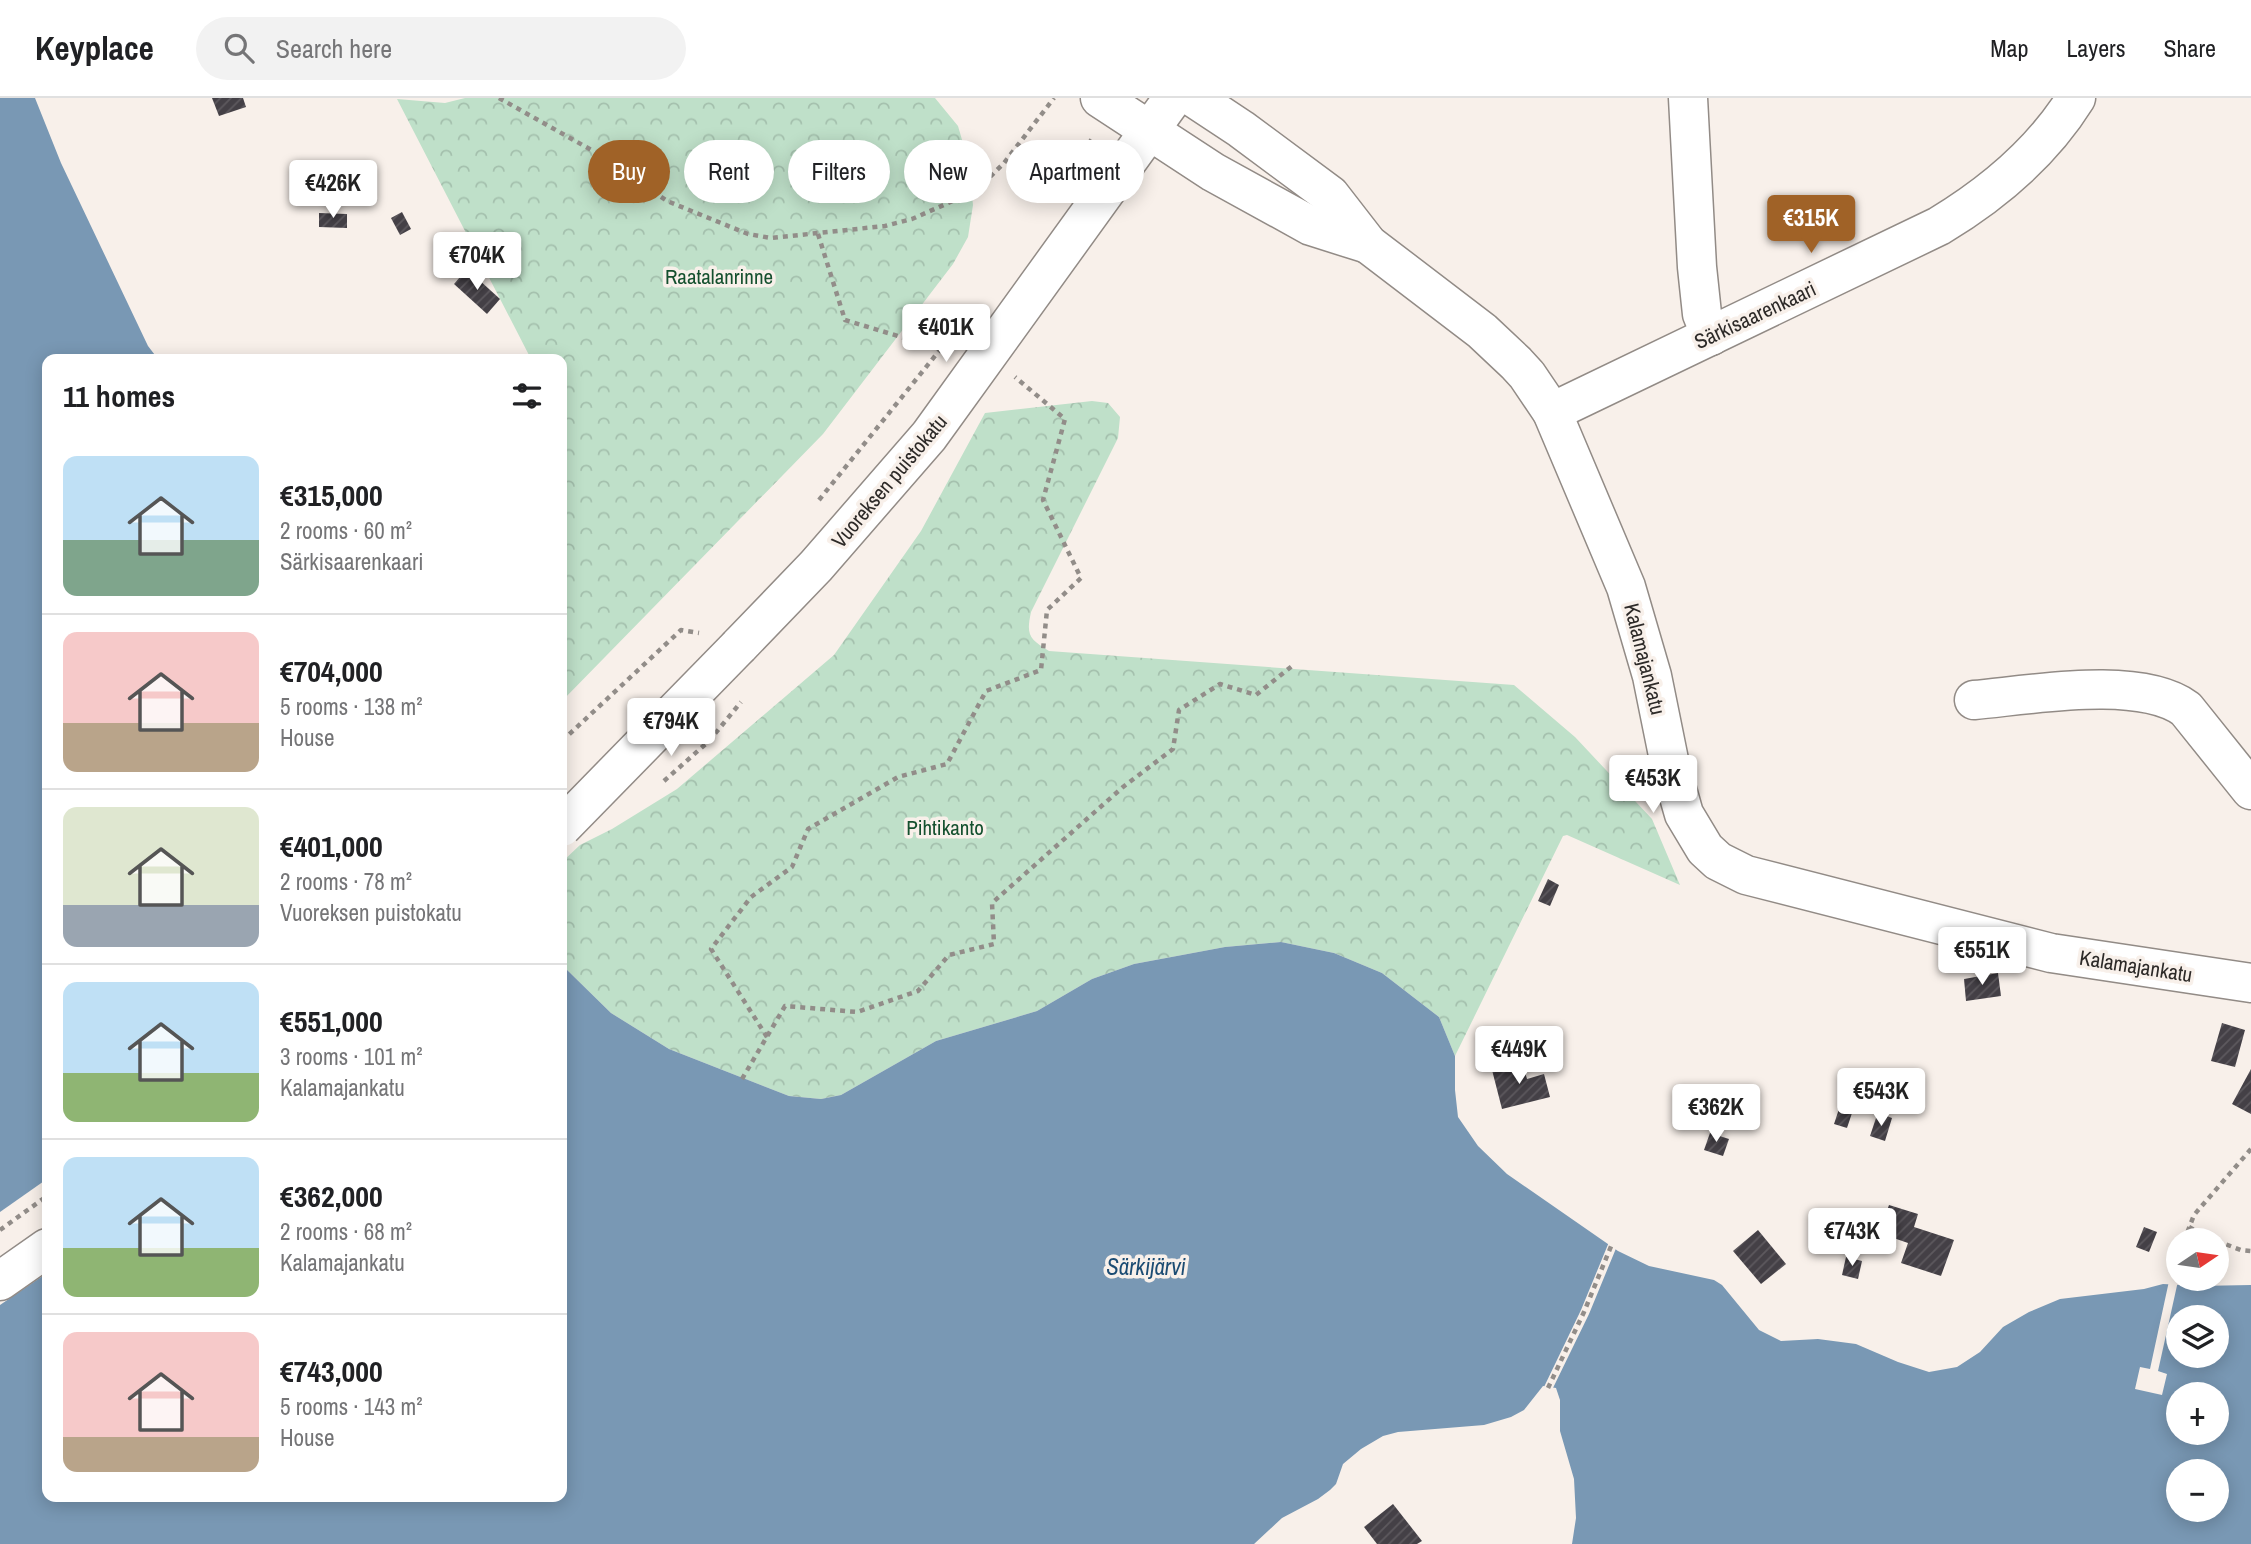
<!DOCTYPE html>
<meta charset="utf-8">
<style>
:root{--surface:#fff;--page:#f2f2f2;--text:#202124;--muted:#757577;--line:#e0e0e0;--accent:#a06227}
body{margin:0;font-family:"Archivo Narrow",sans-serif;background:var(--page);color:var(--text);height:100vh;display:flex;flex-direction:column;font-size:26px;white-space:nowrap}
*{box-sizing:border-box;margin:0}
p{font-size:23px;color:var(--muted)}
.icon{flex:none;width:38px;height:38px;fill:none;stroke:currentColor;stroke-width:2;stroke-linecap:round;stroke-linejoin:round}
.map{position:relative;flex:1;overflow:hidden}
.sheet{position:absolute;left:42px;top:256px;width:525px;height:1148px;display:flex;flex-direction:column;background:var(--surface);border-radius:14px;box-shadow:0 4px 18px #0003}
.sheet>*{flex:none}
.guide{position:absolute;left:588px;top:42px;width:665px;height:63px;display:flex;gap:14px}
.needle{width:46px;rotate:77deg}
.controls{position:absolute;left:2166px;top:1130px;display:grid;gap:14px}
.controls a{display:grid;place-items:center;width:63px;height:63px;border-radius:50%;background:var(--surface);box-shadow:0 4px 18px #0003;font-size:35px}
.price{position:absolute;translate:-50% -60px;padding:0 16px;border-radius:7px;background:#fff;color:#222;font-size:23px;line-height:46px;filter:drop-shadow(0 2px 4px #0008)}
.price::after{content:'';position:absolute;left:50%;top:42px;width:21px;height:16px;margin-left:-10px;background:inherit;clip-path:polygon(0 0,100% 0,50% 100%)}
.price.on{background:var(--accent);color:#fff}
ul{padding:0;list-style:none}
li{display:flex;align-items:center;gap:21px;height:175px;padding:0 21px}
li+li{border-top:2px solid var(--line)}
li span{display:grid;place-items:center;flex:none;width:196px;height:140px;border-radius:14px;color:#555}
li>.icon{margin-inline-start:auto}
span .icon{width:84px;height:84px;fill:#fffc;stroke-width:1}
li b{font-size:30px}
h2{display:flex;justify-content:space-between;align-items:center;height:84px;padding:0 21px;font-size:30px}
.pill{padding:0 24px;border-radius:32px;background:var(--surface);box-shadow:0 4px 18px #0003;font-size:24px;line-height:63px}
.pill.on{background:var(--accent);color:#fff}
header{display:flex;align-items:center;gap:42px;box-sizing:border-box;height:98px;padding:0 35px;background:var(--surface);border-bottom:2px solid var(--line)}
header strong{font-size:33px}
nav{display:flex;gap:38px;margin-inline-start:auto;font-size:24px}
.search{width:490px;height:63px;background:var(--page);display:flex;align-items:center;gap:18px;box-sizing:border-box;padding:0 24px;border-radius:38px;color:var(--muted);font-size:26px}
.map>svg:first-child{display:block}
.forest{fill:url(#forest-crowns)}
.water{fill:#7998b4;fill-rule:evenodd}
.pier{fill:#f8f0ea}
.building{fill:url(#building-hatch)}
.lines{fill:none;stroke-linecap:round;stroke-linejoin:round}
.minor-casing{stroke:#928b86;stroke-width:41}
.major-casing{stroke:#928b86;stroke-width:41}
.path{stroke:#928d89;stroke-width:4.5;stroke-dasharray:5 5;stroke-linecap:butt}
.minor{stroke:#fff;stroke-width:38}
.major{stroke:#fff;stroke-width:38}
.major-bridge-casing{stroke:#928b86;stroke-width:41;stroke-linecap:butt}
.major-bridge{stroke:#fff;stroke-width:38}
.labels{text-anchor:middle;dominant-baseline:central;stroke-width:7;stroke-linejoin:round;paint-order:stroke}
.park-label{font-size:21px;fill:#14502e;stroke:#f8f0ea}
.street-label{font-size:21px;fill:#2d2a28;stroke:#f8f0ea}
.water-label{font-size:23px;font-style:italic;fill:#1c4c73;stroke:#f8f0ea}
</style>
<header>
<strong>Keyplace</strong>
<div class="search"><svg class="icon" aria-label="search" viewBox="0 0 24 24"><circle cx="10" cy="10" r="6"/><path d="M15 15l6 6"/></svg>Search here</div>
<nav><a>Map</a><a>Layers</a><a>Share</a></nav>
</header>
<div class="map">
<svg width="2251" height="1446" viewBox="0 0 2251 1446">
<defs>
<pattern id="forest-crowns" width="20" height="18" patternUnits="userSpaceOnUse" patternTransform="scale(1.75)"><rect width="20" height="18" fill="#bfe0c9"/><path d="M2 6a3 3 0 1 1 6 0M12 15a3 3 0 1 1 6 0" fill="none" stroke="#a4c0ad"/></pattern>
<pattern id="building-hatch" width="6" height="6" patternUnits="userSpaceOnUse" patternTransform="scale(1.75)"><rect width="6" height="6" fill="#444046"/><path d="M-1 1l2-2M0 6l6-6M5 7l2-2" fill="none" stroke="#5d595e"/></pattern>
</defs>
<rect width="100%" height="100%" fill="#f8f0ea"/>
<!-- forest -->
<g class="forest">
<path d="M465,0H935L958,28L969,66L973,107L968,139L953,166L823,336L562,603V261H531L397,1L445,5Z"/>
<path d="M1092,303L1108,305L1120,319L1118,340L1031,514C1026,537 1029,541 1049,553L1514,587L1575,639L1652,721L1680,787L1567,737L1563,738L1455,958L1439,919L1382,875L1334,855L1281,844L1225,849L1134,866L1092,881L1037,913L936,943L841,997L821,1001L789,998L669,951L611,915L562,867V764L580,747L612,731L677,691L834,557L921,433L985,315Z"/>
</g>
<!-- water -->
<path class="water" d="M0,0H35L61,65L148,248L158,261H47V1398H562V867L611,915L669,951L789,998L821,1001L841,997L936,943L1037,913L1092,881L1134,866L1225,849L1281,844L1334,855L1382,875L1439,919L1455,958V992L1458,1019L1478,1048L1507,1076L1618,1153L1649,1168L1714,1182L1722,1187L1759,1232L1781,1243L1818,1241L1856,1246L1898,1264L1929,1274L1957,1269L1980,1254L2003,1229L2029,1214L2060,1201L2144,1191L2163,1186L2198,1188L2251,1187V1446H1572L1576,1420L1574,1381L1560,1333V1302L1556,1290L1543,1288L1524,1312L1511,1319L1484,1327L1398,1334L1383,1338L1361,1351L1343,1366L1336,1386L1330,1392L1318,1401L1282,1420L1254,1446H0ZM2179,1220H2217V1258H2179ZM2179,1297H2217V1335H2179ZM2179,1374H2217V1412H2179Z"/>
<!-- pier -->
<g class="pier">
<path d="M47,1081V1175L0,1207V1114Z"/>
<path d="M1609,1144L1617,1148L1589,1216L1552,1292L1544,1289L1581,1212Z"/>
<path d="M2169,1183H2178L2158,1273L2167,1276L2162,1297L2135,1291L2140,1269L2150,1271Z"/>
</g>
<!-- building -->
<g class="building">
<path d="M212,0H243L246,9L219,18Z"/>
<path d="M402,114L411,131L400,137L391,120Z"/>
<path d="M319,115L347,116V130L319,129Z"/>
<path d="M467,171L500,201L487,216L454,186Z"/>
<path d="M1548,781L1559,787L1550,808L1538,803Z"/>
<path d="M1998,875L2001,898L1966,903L1964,881Z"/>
<path d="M2222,925L2245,932L2235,969L2211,963Z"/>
<path d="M1522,964L1527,981L1544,976L1550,999L1502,1011L1492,972Z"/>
<path d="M2251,971V1016L2232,1006Z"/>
<path d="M1840,1008L1853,1012L1847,1030L1834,1026Z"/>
<path d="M1884,1017L1892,1020L1885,1043L1870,1038L1876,1020L1882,1022Z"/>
<path d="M1710,1035L1729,1041L1723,1058L1704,1052Z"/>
<path d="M1889,1107L1918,1116L1914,1129L1954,1142L1941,1178L1901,1165L1908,1145L1879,1135Z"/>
<path d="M2144,1129L2157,1134L2149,1154L2136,1149Z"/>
<path d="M1758,1132L1786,1166L1761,1186L1733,1153Z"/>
<path d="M1846,1159L1862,1163L1858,1181L1842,1177Z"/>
<path d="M1393,1406L1422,1443L1417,1446H1377L1364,1429Z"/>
</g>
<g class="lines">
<!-- minor casing -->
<g class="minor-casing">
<g id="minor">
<path d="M1100,0L1213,74L1311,128L1368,146"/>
<path d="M1194,0L1241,31L1330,97L1368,146L1482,233L1516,265L1527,277L1552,314L1626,489L1652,578L1670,667L1684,716L1705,751L1718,763L1746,777L2051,855L2251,885"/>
<path d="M1688,0L1697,169L1702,216L1711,238"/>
<path d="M1552,314L1939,128C1992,96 2043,53 2076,0"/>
<path d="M1974,602C2030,597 2140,577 2186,611L2251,692"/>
</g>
</g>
<!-- major casing -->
<g class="major-casing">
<g id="major">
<path d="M739,548L816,468L929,338L1173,0"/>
<path d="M0,1183L47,1150"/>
</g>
</g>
<!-- path -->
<g class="path">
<path d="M499,0L602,58L667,103L748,136L771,140L885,128L912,121L964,98L989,80L1004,65L1054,0"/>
<path d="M1083,54L1094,38"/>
<path d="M818,136L845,222L941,251"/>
<path d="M819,402L943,248"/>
<path d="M562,643L681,532L699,535"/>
<path d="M664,683L709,643L741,604"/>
<path d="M767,939L711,851L751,799L792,769L808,731L898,679L947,666L986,593L1041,572L1047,512L1081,480L1043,402L1065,321L1015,279"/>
<path d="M742,981L785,908L857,914L918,893L949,857L994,846L992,805L1123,689L1173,651L1179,612L1220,586L1256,597L1292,568"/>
<path d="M2189,1129L2215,1143"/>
<path d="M0,1132L47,1098"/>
<path d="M2184,1143L2194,1117L2251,1051"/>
<path d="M2217,1143L2241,1152L2251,1153"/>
<path d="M2178,1161L2179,1158"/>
<path d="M1548,1290L1584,1214L1612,1146"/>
</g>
<!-- minor -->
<use href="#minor" class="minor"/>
<!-- major -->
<use href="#major" class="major"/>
<!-- major-bridge casing -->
<g class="major-bridge-casing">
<path id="major-bridge" d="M562,729L739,548"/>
</g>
<!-- major-bridge -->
<use href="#major-bridge" class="major-bridge"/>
</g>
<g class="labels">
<!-- park labels -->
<g class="park-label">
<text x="719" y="178">Raatalanrinne</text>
<text x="945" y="729">Pihtikanto</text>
</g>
<!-- street labels -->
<g class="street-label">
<text transform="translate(1755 217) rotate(-25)">Särkisaarenkaari</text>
<text transform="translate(889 383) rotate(-50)">Vuoreksen puistokatu</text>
<text transform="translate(1645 561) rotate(76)">Kalamajankatu</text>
<text transform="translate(2136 868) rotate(9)">Kalamajankatu</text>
</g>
<!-- water labels -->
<g class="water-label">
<text x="1146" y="1168">Särkijärvi</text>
</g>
</g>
</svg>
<div class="controls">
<a><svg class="needle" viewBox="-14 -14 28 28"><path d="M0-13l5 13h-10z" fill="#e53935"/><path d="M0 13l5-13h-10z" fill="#757577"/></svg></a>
<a><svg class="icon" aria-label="layers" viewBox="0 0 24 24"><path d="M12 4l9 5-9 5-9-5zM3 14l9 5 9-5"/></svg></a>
<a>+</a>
<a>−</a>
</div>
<b class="price" style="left:333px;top:122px">€426K</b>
<b class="price on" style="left:1811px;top:157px">€315K</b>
<b class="price" style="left:477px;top:194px">€704K</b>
<b class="price" style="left:946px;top:266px">€401K</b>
<b class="price" style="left:671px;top:660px">€794K</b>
<b class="price" style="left:1653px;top:717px">€453K</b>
<b class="price" style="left:1982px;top:889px">€551K</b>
<b class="price" style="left:1519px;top:988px">€449K</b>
<b class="price" style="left:1881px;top:1030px">€543K</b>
<b class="price" style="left:1716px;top:1046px">€362K</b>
<b class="price" style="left:1852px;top:1170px">€743K</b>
<div class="guide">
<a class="pill on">Buy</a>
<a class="pill">Rent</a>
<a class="pill">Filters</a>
<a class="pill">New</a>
<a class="pill">Apartment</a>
</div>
<section class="sheet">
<h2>11 homes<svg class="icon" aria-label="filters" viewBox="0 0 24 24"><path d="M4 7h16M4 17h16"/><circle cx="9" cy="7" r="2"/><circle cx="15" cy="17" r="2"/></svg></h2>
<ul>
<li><span style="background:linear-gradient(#bfe0f5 60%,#7fa58c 0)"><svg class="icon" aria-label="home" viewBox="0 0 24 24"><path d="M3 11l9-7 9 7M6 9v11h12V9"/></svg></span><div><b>€315,000</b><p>2 rooms · 60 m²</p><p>Särkisaarenkaari</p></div></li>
<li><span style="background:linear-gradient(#f6c9c9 65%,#b9a48a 0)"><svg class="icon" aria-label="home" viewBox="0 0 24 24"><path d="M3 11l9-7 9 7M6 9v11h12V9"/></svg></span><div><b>€704,000</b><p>5 rooms · 138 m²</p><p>House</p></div></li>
<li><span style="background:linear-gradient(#dfe7d0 70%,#9aa5b1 0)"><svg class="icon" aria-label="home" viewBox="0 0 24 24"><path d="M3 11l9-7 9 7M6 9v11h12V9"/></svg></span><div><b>€401,000</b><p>2 rooms · 78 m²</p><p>Vuoreksen puistokatu</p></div></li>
<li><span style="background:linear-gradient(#bfe0f5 65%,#8fb573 0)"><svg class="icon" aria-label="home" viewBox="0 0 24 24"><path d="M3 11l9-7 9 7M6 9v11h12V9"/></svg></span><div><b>€551,000</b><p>3 rooms · 101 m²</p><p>Kalamajankatu</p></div></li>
<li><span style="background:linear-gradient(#bfe0f5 65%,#8fb573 0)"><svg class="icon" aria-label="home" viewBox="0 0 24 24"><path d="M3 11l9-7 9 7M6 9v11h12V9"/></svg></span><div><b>€362,000</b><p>2 rooms · 68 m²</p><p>Kalamajankatu</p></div></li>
<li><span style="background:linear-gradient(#f6c9c9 75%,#b9a48a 0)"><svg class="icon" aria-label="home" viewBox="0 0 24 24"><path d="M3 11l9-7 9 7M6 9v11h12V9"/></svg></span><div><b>€743,000</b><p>5 rooms · 143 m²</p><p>House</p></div></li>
</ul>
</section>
</div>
